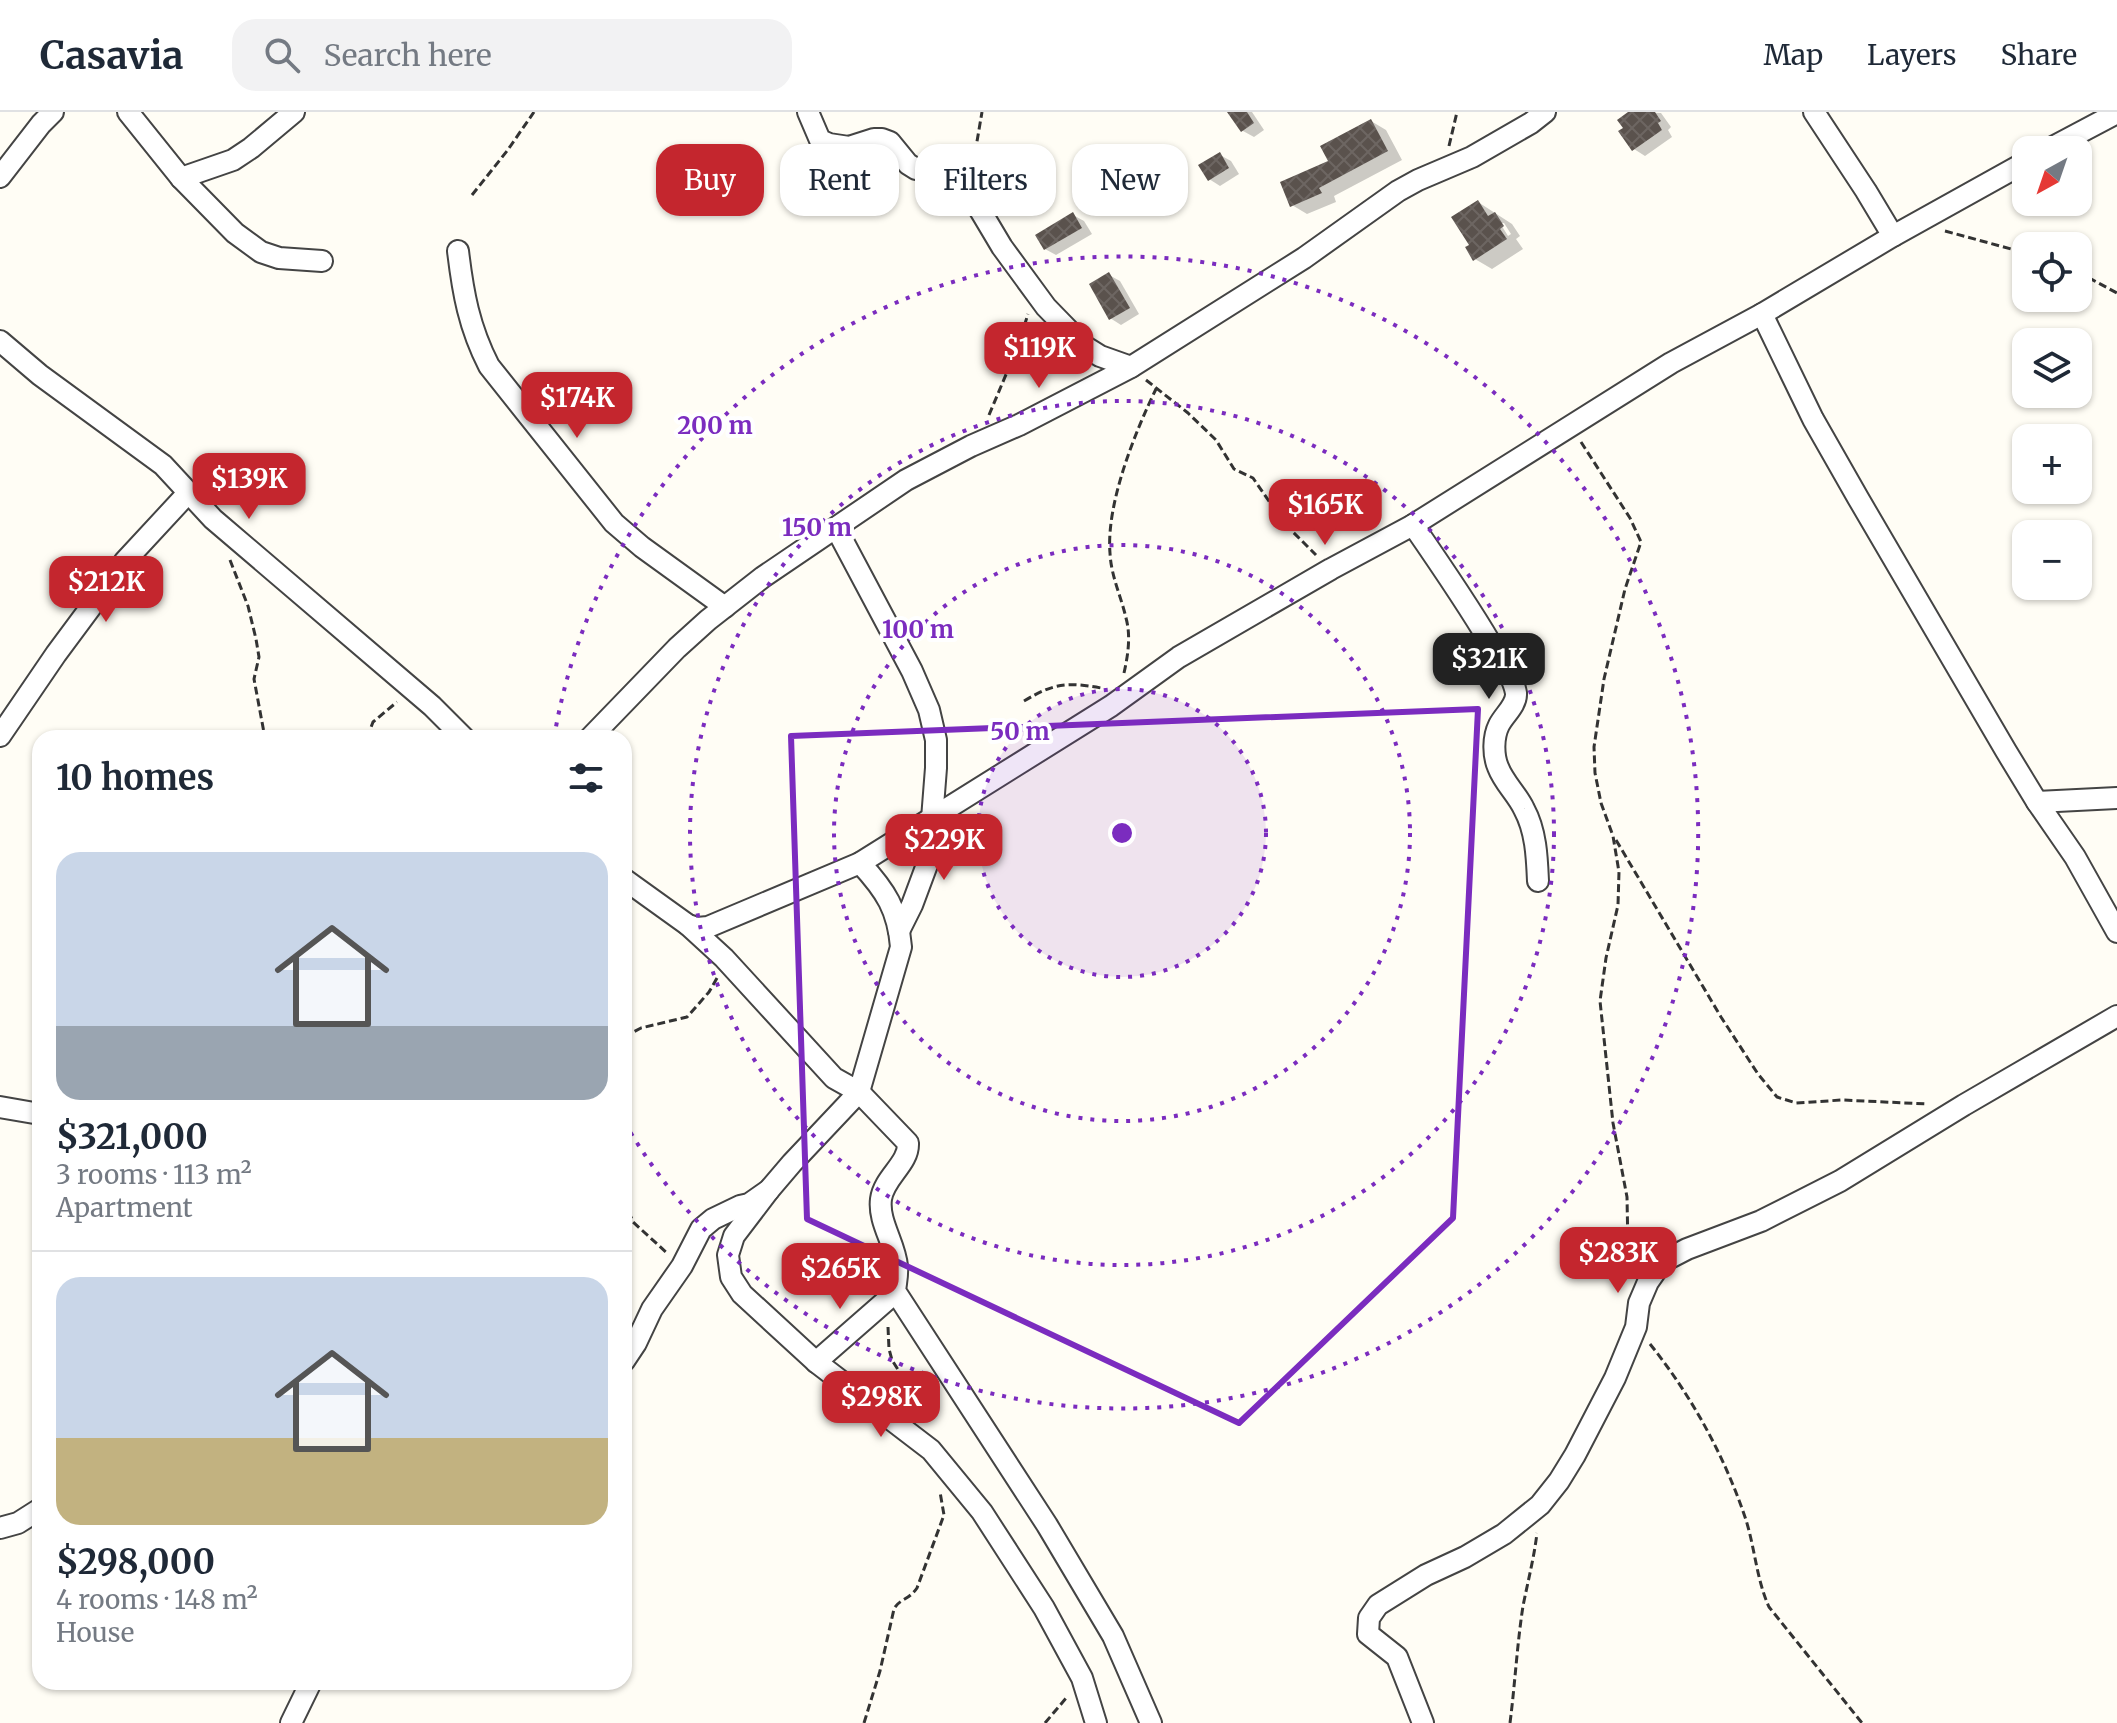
<!DOCTYPE html>
<meta charset="utf-8">
<style>
:root{--surface:#fff;--page:#f2f2f3;--text:#1f2937;--muted:#747a83;--line:#e0e1e3;--accent:#c4262e}
body{margin:0;font-family:Merriweather,serif;background:var(--page);color:var(--text);height:100vh;display:flex;flex-direction:column;font-size:30px;white-space:nowrap}
*{box-sizing:border-box;margin:0}
p{font-size:26px;color:var(--muted)}
.icon{flex:none;width:44px;height:44px;fill:none;stroke:currentColor;stroke-width:2;stroke-linecap:round;stroke-linejoin:round}
.map{position:relative;flex:1;overflow:hidden}
.sheet{position:absolute;left:32px;top:618px;width:600px;height:960px;display:flex;flex-direction:column;background:var(--surface);border-radius:24px;box-shadow:0 2px 6px #0004}
.sheet>*{flex:none}
.guide{position:absolute;left:656px;top:32px;width:760px;height:72px;display:flex;gap:16px}
.needle{width:52px;rotate:220deg}
.controls{position:absolute;left:2012px;top:24px;display:grid;gap:16px}
.controls a{display:grid;place-items:center;width:80px;height:80px;border-radius:16px;background:var(--surface);box-shadow:0 2px 6px #0004;font-size:40px}
.price{position:absolute;translate:-50% -68px;padding:0 18px;border-radius:16px;background:var(--accent);color:#fff;font-size:26px;line-height:52px;filter:drop-shadow(0 2px 4px #0008)}
.price::after{content:'';position:absolute;left:50%;top:48px;width:24px;height:18px;margin-left:-12px;background:inherit;clip-path:polygon(0 0,100% 0,50% 100%)}
.price.active{background:#222;color:#fff}
ul{padding:0;list-style:none}
li{display:grid;align-content:center;gap:16px;height:424px;padding:0 24px}
li+li{border-top:2px solid var(--line)}
li span{display:grid;place-items:center;height:248px;border-radius:24px;color:#555}
li>.icon{margin-inline-start:auto}
span .icon{width:144px;height:144px;fill:#fffc;stroke-width:1}
li b{font-size:34px}
h2{display:flex;justify-content:space-between;align-items:center;height:96px;padding:0 24px;font-size:34px}
.pill{padding:0 28px;border-radius:24px;background:var(--surface);box-shadow:0 2px 6px #0004;font-size:28px;line-height:72px}
.pill.active{background:var(--accent);color:#fff}
header{display:flex;align-items:center;gap:48px;box-sizing:border-box;height:112px;padding:0 40px;background:var(--surface);border-bottom:2px solid var(--line)}
header strong{font-size:38px}
nav{display:flex;gap:44px;margin-inline-start:auto;font-size:28px}
.search{width:560px;height:72px;background:var(--page);display:flex;align-items:center;gap:20px;box-sizing:border-box;padding:0 28px;border-radius:24px;color:var(--muted);font-size:30px}
.map>svg:first-child{display:block}
.shadow{fill:#0003;fill-rule:evenodd}
.building{fill:url(#building-cross-hatch)}
.lines{fill:none;stroke-linecap:round;stroke-linejoin:round}
.minor-casing{stroke:#444;stroke-width:24}
.path{stroke:#333;stroke-width:3;stroke-dasharray:8 4;stroke-linecap:butt}
.minor{stroke:#fff;stroke-width:20}
.marked{fill:none;stroke:#7b2cbf;stroke-width:6;stroke-linejoin:round}
.ring{fill:none;stroke:#7b2cbf;stroke-width:4;stroke-dasharray:4 8}
.centre{fill:#7b2cbf;stroke:#fff;stroke-width:4}
.ring-label{font-size:24px;text-anchor:middle;font-weight:bold;fill:#7b2cbf;stroke:#fff;stroke-width:8;stroke-linejoin:round;paint-order:stroke}
</style>
<header>
<strong>Casavia</strong>
<div class="search"><svg class="icon" aria-label="search" viewBox="0 0 24 24"><circle cx="10" cy="10" r="6"/><path d="M15 15l6 6"/></svg>Search here</div>
<nav><a>Map</a><a>Layers</a><a>Share</a></nav>
</header>
<div class="map">
<svg width="2117" height="1611" viewBox="0 0 2117 1611">
<defs>
<pattern id="building-cross-hatch" width="8" height="8" patternUnits="userSpaceOnUse" patternTransform="scale(2)"><rect width="8" height="8" fill="#5a524d"/><path d="M0 0l8 8M0 8l8-8" fill="none" stroke="#6d6662"/></pattern>
</defs>
<rect width="100%" height="100%" fill="#fffdf5"/>
<!-- shadow -->
<g class="shadow">
<path d="M1230,0H1252L1264,18L1254,25L1243,19Z"/>
<path d="M1631,0L1661,1L1671,15L1668,18L1672,25L1645,44L1634,37L1625,16Z"/>
<path d="M1371,9L1386,18L1402,48L1334,84L1336,90L1307,102L1292,93Z"/>
<path d="M1220,43L1231,49L1239,62L1220,74L1209,67Z"/>
<path d="M1478,90L1512,112L1520,124L1516,127L1523,137L1492,157L1475,147L1472,133ZM1500,111H1504L1511,122L1508,124Z"/>
<path d="M1073,103L1084,109L1092,122L1056,143L1045,137Z"/>
<path d="M1109,163L1120,169L1139,202L1121,213L1110,206Z"/>
</g>
<!-- building -->
<g class="building">
<path d="M1227,0H1247L1254,11L1241,20Z"/>
<path d="M1628,0H1655L1661,9L1658,11L1662,18L1632,39L1618,19L1623,16L1617,8Z"/>
<path d="M1371,7L1388,39L1319,76L1322,81L1290,95L1280,70L1328,49L1320,34Z"/>
<path d="M1220,40L1229,56L1208,69L1198,53Z"/>
<path d="M1478,88L1488,104L1495,100L1504,114L1500,117L1507,127L1473,149L1465,135L1469,133L1451,105Z"/>
<path d="M1073,100L1082,116L1044,138L1035,123Z"/>
<path d="M1109,160L1130,196L1109,208L1089,172Z"/>
</g>
<g class="lines">
<!-- minor casing -->
<g class="minor-casing">
<g id="minor">
<path d="M128,0L181,66L235,121L261,140L279,146L322,149"/>
<path d="M808,0L820,28L829,32L849,35L874,27H882L890,30L908,52L916,57L957,65L969,72L974,88L1002,135L1046,195L1084,234L1100,244L1131,255"/>
<path d="M1814,0L1866,79L1893,124"/>
<path d="M2047,38L2117,1"/>
<path d="M0,65L41,12L53,0"/>
<path d="M181,66L233,48L251,36L294,0"/>
<path d="M458,139C463,181 469,215 489,254L614,411L642,435L725,495"/>
<path d="M1762,202L1813,307L1858,386L2006,639L2037,690L2075,745L2117,820"/>
<path d="M0,229L40,263L163,353L213,407L432,594L464,626"/>
<path d="M1413,413C1440,452 1467,491 1491,532C1500,547 1513,564 1516,581C1517,593 1504,603 1499,613C1493,625 1493,643 1498,655C1504,671 1517,682 1524,697C1536,719 1537,745 1538,769"/>
<path d="M836,416L912,559L929,598L936,628V656L932,707"/>
<path d="M0,624L56,542L125,449L188,381"/>
<path d="M590,626L677,536L708,508L763,465L906,368L971,334L1019,313L1131,255L1304,146L1398,79L1418,68L1472,45L1531,11L1545,0"/>
<path d="M2037,690L2117,686"/>
<path d="M624,767L688,813L697,816L708,815L860,751L1111,594L1179,545L1331,457L1413,413L1671,251L1762,202L1893,124L2026,50"/>
<path d="M688,813L724,846L834,966L859,980L908,1031C909,1052 884,1065 881,1087C878,1110 895,1131 897,1154C898,1162 896,1170 895,1179L1047,1413L1113,1524L1151,1611"/>
<path d="M899,819L912,793L928,750L933,726L941,701"/>
<path d="M0,995L40,1002"/>
<path d="M769,1078L734,1124L728,1143L731,1165L742,1182L816,1250L931,1338L982,1400L1044,1496L1082,1566L1096,1611"/>
<path d="M624,1249L636,1231L652,1197L682,1154L701,1117L713,1107L740,1094L749,1092L769,1078L792,1051L859,980L901,835C898,798 886,779 860,751"/>
<path d="M816,1250L888,1187L895,1179"/>
<path d="M0,1416L18,1411L40,1397"/>
<path d="M291,1611L311,1570"/>
<path d="M1423,1611L1397,1545L1368,1522L1369,1506L1378,1493L1426,1463L1465,1445L1504,1422L1540,1393L1559,1369L1575,1343L1615,1266L1636,1215L1639,1191L1648,1170L1662,1150L1687,1137L1761,1109L1840,1069L1964,993L2117,904"/>
</g>
</g>
<!-- path -->
<g class="path">
<path d="M1449,34L1457,0"/>
<path d="M973,53L982,0"/>
<path d="M472,83L507,39L534,0"/>
<path d="M1945,119L2026,141"/>
<path d="M2078,160L2117,181"/>
<path d="M1146,268L1188,301L1216,328L1234,357L1253,366L1284,411L1316,443"/>
<path d="M989,303L1018,234L1028,202"/>
<path d="M1581,330L1630,406L1641,430L1625,477L1604,567L1594,635L1595,661L1601,691L1613,724L1619,760L1618,793L1606,846L1600,889L1613,1011L1627,1085L1628,1137L1632,1156"/>
<path d="M230,448L248,494L256,527L259,545L254,567L265,626"/>
<path d="M1124,561C1128,543 1131,524 1126,506C1121,484 1111,464 1110,441C1106,392 1135,320 1156,277"/>
<path d="M1024,589C1054,571 1067,570 1101,576"/>
<path d="M367,626L373,610L397,590"/>
<path d="M1616,728L1721,905L1758,962L1777,985L1796,991L1842,988L1928,992"/>
<path d="M624,925L641,916L687,905L709,880L717,866"/>
<path d="M624,1088L633,1110L667,1141"/>
<path d="M888,1215L889,1237L892,1248L909,1275L923,1307"/>
<path d="M1650,1232C1691,1283 1724,1343 1745,1405C1755,1435 1756,1466 1769,1495L1862,1611"/>
<path d="M864,1611L880,1559L894,1497C899,1487 909,1488 917,1476L944,1403L940,1380"/>
<path d="M1045,1611L1067,1585"/>
<path d="M1510,1611C1515,1572 1517,1533 1523,1494C1528,1469 1534,1446 1537,1421"/>
</g>
<!-- minor -->
<use href="#minor" class="minor"/>
</g>
<!-- marked area -->
<path class="marked" d="M1478,597L1453,1106L1239,1311L807,1107L791,624Z"/>
<!-- distance rings -->
<circle cx="1122" cy="721" r="144" fill="#7b2cbf" fill-opacity=".12"/>
<g class="ring">
<circle cx="1122" cy="721" r="144"/>
<circle cx="1122" cy="721" r="288"/>
<circle cx="1122" cy="721" r="432"/>
<path d="M554 626A576 576 0 1 1 626 1013"/>
</g>
<circle cx="1122" cy="721" r="12" class="centre"/>
<g class="ring-label">
<text x="715" y="322">200 m</text>
<text x="817" y="424">150 m</text>
<text x="918" y="526">100 m</text>
<text x="1020" y="628">50 m</text>
</g>
</svg>
<div class="controls">
<a><svg class="needle" viewBox="-14 -14 28 28"><path d="M0-13l5 13h-10z" fill="#e53935"/><path d="M0 13l5-13h-10z" fill="#747a83"/></svg></a>
<a><svg class="icon" aria-label="locate" viewBox="0 0 24 24"><circle cx="12" cy="12" r="6"/><path d="M12 2v4M12 18v4M2 12h4M18 12h4"/></svg></a>
<a><svg class="icon" aria-label="layers" viewBox="0 0 24 24"><path d="M12 4l9 5-9 5-9-5zM3 14l9 5 9-5"/></svg></a>
<a>+</a>
<a>−</a>
</div>
<b class="price" style="left:1039px;top:278px">$119K</b>
<b class="price" style="left:577px;top:328px">$174K</b>
<b class="price" style="left:249px;top:409px">$139K</b>
<b class="price" style="left:1325px;top:435px">$165K</b>
<b class="price" style="left:106px;top:512px">$212K</b>
<b class="price active" style="left:1489px;top:589px">$321K</b>
<b class="price" style="left:944px;top:770px">$229K</b>
<b class="price" style="left:1618px;top:1183px">$283K</b>
<b class="price" style="left:840px;top:1199px">$265K</b>
<b class="price" style="left:881px;top:1327px">$298K</b>
<div class="guide">
<a class="pill active">Buy</a>
<a class="pill">Rent</a>
<a class="pill">Filters</a>
<a class="pill">New</a>
</div>
<section class="sheet">
<h2>10 homes<svg class="icon" aria-label="filters" viewBox="0 0 24 24"><path d="M4 7h16M4 17h16"/><circle cx="9" cy="7" r="2"/><circle cx="15" cy="17" r="2"/></svg></h2>
<ul>
<li><span style="background:linear-gradient(#c9d6e8 70%,#9aa5b1 0)"><svg class="icon" aria-label="home" viewBox="0 0 24 24"><path d="M3 11l9-7 9 7M6 9v11h12V9"/></svg></span><div><b>$321,000</b><p>3 rooms · 113 m²</p><p>Apartment</p></div></li>
<li><span style="background:linear-gradient(#c9d6e8 65%,#c2b280 0)"><svg class="icon" aria-label="home" viewBox="0 0 24 24"><path d="M3 11l9-7 9 7M6 9v11h12V9"/></svg></span><div><b>$298,000</b><p>4 rooms · 148 m²</p><p>House</p></div></li>
</ul>
</section>
</div>
